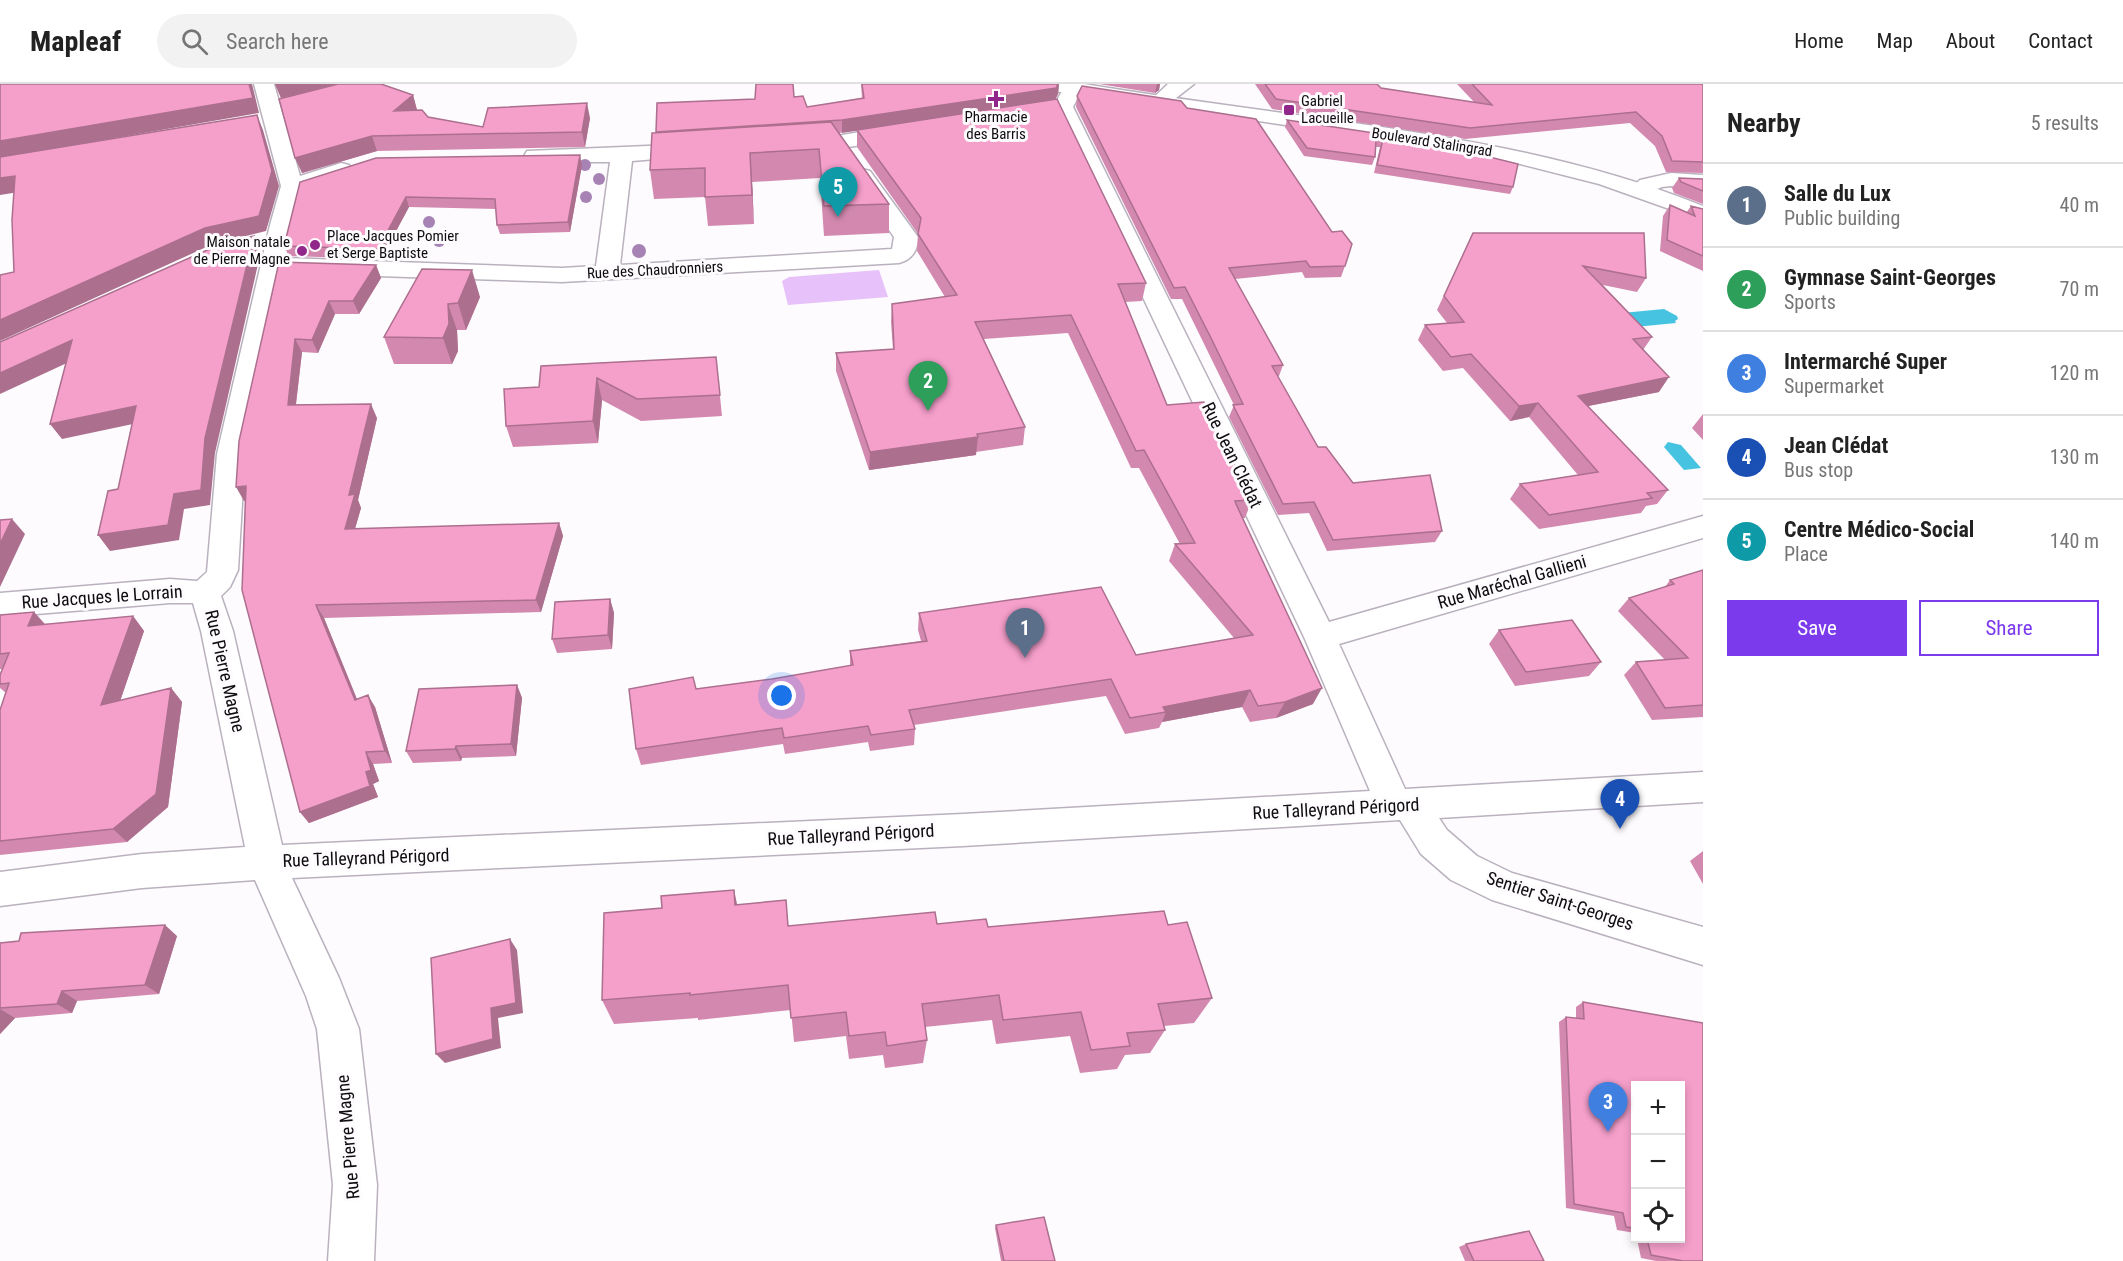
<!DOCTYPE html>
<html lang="en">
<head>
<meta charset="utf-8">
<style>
	body { margin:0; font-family:"Roboto Condensed",sans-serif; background:#f2f2f2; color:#222 }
	.controls { position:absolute; right:18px; bottom:18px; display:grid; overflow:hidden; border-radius:0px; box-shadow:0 3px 9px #0003 }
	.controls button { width:54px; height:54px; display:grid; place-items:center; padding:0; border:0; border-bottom:2px solid #e0e0e0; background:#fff; color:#222; font:30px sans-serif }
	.you { position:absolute; left:782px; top:612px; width:21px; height:21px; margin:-15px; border:4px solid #fff; border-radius:50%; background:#1a73e8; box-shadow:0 0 0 9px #1a73e833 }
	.badge { display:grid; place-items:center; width:39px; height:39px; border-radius:50%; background:#7c3aed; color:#fff; font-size:20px; font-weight:700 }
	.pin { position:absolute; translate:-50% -50px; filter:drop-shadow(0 2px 3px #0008) }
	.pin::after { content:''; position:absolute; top:32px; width:21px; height:18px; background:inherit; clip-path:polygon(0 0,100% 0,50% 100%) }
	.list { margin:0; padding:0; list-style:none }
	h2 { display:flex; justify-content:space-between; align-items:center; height:78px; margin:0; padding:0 24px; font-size:26px }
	h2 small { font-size:20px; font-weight:400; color:#767676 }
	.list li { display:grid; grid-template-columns:39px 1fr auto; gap:18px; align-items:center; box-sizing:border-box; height:84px; padding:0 24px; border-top:2px solid #e0e0e0 }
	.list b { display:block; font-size:22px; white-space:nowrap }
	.list p { margin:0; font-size:20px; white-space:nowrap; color:#767676 }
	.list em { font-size:20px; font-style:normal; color:#767676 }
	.actions { display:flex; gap:12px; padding:18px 24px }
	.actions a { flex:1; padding:14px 0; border:2px solid #7c3aed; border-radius:0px; text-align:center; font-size:21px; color:#7c3aed }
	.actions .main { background:#7c3aed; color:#fff }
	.icon { flex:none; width:33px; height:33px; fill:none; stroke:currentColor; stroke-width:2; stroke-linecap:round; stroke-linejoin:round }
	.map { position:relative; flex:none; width:1703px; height:1177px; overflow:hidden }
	header { display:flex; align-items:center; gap:36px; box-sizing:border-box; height:84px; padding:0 30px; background:#fff; border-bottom:2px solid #e0e0e0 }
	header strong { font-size:28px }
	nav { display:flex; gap:33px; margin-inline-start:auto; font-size:21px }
	.search { width:420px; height:54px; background:#f2f2f2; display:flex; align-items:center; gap:15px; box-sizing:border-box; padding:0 21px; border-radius:33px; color:#767676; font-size:22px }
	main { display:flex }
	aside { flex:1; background:#fff }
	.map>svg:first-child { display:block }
	.green { fill:#e7c1f9 }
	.water { fill:#46c3e0 }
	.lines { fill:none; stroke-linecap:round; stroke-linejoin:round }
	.minor-casing { stroke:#bab1be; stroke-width:3 }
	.major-casing { stroke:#bab1be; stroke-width:3 }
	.minor { fill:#fff; fill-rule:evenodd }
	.major { fill:#fff; fill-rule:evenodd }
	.tree { fill:#a683b4 }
	.wall { fill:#d389af }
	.shaded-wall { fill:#ac6f8e }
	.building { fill:#f59fcb; stroke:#ac6f8e; stroke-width:1.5 }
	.poi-dot { fill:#91278b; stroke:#fdfbfe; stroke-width:2 }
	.labels { text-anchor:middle; stroke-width:6; stroke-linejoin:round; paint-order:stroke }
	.far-poi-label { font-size:15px; fill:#0f0c10; stroke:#fdfbfe; text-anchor:start }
	.far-street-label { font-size:15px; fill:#0f0c10; stroke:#fdfbfe }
	.street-label { font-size:18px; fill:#0f0c10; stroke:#fdfbfe }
</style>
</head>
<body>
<header>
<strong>Mapleaf</strong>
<div class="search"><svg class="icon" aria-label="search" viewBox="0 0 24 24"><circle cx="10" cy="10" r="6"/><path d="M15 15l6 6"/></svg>Search here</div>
<nav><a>Home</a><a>Map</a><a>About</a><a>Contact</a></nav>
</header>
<main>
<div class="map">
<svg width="1703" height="1177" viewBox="0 0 1703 1177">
	<rect width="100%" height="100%" fill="#fdfbfe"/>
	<path class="green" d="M879,186L888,213L788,221L782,197L789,193Z"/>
	<path class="water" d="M1664,225L1677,232L1678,235L1675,237L1676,239L1635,243L1622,229Z
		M1668,358L1681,361L1701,384L1684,386L1664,363Z"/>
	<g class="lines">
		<defs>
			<path id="minor" d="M254,0H274L300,92L341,79L349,81L352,86L349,91L302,106L286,174L562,184L596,182L610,78H535L527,77L524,72L527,67L696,60L704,61L707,66L704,71L632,77L620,181L892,165L894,153L851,92L854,87L862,85L870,87L918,153C918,166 912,176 899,179L562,198L283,189L245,370L238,486L230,503L221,512L233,547L282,761L963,730L1370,707L1304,553L1056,30L1018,36L1011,34L1008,30L1011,26L1056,18L1066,0H1080L1083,4L1073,23L1329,538L1703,432V454L1339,560L1405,705L1703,688V718L1439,734L1447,746L1477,772L1512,789L1703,843V881L1492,816L1451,796L1421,770L1400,736L963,762L292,794L339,894L359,945L377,1101L374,1177H328L333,1101L317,945L306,912L255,796L142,804L0,822V788L142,770L245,763L201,547L193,519H170L0,533V509L170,495L197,497L207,488L217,370L270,141L281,102Z
				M1194,0L1167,21H1153L1150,17L1168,0Z
				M902,41L909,43L912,47L909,51C880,59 822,70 794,63L790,59L794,55L842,51Z
				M1671,89L1703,91V105L1671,102L1662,103L1641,112L1633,110L1630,105L1640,96Z"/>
			<path id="major" d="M1037,0H1084C1158,12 1231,22 1305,32C1441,51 1575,71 1703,122V137L1599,100L1508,77L1408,59L1047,6L1040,4Z"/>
		</defs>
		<use href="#minor" class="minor-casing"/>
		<use href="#major" class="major-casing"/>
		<use href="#minor" class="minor"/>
		<use href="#major" class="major"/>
	</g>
	<g class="tree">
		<circle cx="585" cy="81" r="6"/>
		<circle cx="599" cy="95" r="6"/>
		<circle cx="586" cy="113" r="6"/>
		<circle cx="429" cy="138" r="6"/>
		<circle cx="439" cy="157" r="6"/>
		<circle cx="639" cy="167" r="7"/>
	</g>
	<path class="wall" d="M275,0H337L413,11L417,26L428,33L483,43L590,34L585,63L377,67L302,89L281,14Z
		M861,0H1059L1058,10L1055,16L1146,199L1142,217L1125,218L1167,321L1252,416L1245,434H1243L1313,620L1276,634L1250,638L1242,623L1162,638L1159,644L1125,650L1106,612L914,641L915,645L914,661L870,667L868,658L785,670L783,660L641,681L636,665L696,605L772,595L850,582V567L921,557L918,546L919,529L1136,571L1234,554L1169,477L1175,460H1180L1139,384H1131L1068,249L984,255L1025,343L1023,361L976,368V371L869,386L836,287V269L893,265L891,238L892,220L945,213L917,167L918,150L857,63V46L839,49L889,120V149L824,152L820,94L752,98L754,140L708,142L705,113L654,115L650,86L656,49L794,13L807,23L862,14Z
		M1099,0H1160L1159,6L1155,9Z
		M1255,0H1377L1381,4L1474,18L1457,0H1703V89L1666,88L1655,62L1630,39L1465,55L1272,25Z
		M1077,12L1187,24L1345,182L1341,193L1305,194L1302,188L1235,195L1283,281L1279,292H1277L1318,363L1353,399L1442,447L1435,458L1327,467L1309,429L1278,431L1229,333L1234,321L1182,215H1171L1076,23Z
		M1287,36L1421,56L1513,103L1510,110L1374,89L1380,63H1376L1375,73L1372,81L1304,72L1285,43Z
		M582,81L570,148L500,150L497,141L496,125L409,123L381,175L289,172L284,162L300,98Z
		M1679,94L1703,95V120L1674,109L1672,104Z
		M1670,121L1686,129L1691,122L1703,125V187L1660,167L1663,132Z
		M1473,149L1646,194L1637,208L1603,201L1652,253L1643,266L1659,308L1588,322L1668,406L1657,420L1646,422L1641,429L1539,445L1510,415L1520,400L1578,391L1529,333L1510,337L1463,284L1443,287L1418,256L1425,241L1447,239L1437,226Z
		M279,178L376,181L381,194L359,230H335L318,269L302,268L296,321L377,334L358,416L361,424L355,445L559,439L563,452L541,528L324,534L357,615L375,623L392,679L373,680L379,697L373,700L378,713L309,739L300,728L245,416L244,417Z
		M422,185L480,213L466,246H457L458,267L452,280H394L384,253Z
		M716,273L722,332L641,337L602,316L598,359L513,363L506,342L539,303Z
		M1703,330V356L1692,344Z
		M1703,486V633L1652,636L1624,591L1636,578L1665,576L1618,527L1629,514L1665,503L1670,496Z
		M610,515L614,529L612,565L557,569L552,555Z
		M34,528L45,540L133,532L144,547L120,617L171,604L182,618L168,723L127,758L0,771V626L6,609L0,604V591L3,585H0V531Z
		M1499,546L1601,578L1589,592L1515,602L1489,560Z
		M517,601L522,614L516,672L462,674L461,677L413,679L406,667Z
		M1703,767V800L1690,777Z
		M786,816L788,842L937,840L988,843L1168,841L1212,914L1194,939L1164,942L1165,946L1150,969L1125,971L1117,985L1080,989L1070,952L996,960L992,936L925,943L927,956L923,979L885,984L883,971L849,975L846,952L794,958L791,926L698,936V934L614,940L602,916L662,824L737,821Z
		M177,852L159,910L77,917L72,929L15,934L0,950V859Z
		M1583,918L1703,939V1177H1656L1641,1174L1637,1155H1680V1002H1635V1149L1617,1146L1614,1132L1566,1124L1559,938L1566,933L1576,934V923Z
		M996,1141L1055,1177H1001L995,1144Z
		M1466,1160L1544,1177H1465L1459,1163Z"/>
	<path class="shaded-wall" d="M249,0H252L259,29L0,74V57Z
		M275,0H337L281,14Z
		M1059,0L1058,10L1055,16L842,49V36Z
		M1157,0H1160L1159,6L1155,9Z
		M413,11L417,26L394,27Z
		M587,19L590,34L585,63L582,48Z
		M257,31L263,46L279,102L266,147L213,160L0,257V236Z
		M372,52L377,67L302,89L295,74Z
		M750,69L752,98L754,140L752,111Z
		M580,71L582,81L570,148L568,138Z
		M15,92L25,107L0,111V94Z
		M406,113L409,123L381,175L378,165Z
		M254,152L261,167L215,369L210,421L184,425L179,456L110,467L98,451L174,410L205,354Z
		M376,181L381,194L359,230L353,217Z
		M472,186L480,213L466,246L458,219Z
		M329,217L335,230L318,269L312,256Z
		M448,220L457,246L458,267L452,280L443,254Z
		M295,255L302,268L294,335L288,321Z
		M72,256L82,272L0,310V289Z
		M1669,293L1659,308L1568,326L1578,312Z
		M597,294L602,316L598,359L593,337Z
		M1538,319L1529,333L1510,337L1519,322Z
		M371,320L377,334L358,416L361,424L351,458L345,445L349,411Z
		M136,322L147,337L62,355L50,340Z
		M978,353L976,371L869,386L870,368Z
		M246,402L254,415L244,417L236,403Z
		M12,435L25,450L0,503V460Z
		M559,439L563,452L541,528L536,516Z
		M610,515L614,529L612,565L608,551Z
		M316,521L324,534L362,628L355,616Z
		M34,528L47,543L28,542Z
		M133,532L144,547L114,635L101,621Z
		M517,601L522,614L516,672L511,660Z
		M171,604L182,618L168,723L127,758L113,745Z
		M1322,604L1313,620L1276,634L1285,618Z
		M1250,606L1242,623L1162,638L1166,628L1163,623Z
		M368,611L375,623L392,679L385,667Z
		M456,662L462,674L461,677L455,665Z
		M366,668L373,680L379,697L373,700L378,713L309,739L300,728L366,688Z
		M734,806L740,834L735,821Z
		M165,841L177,852L159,910L145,901Z
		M510,855L517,866L523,929L498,934L501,964L445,979L436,970L491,924Z
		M62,907L77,917L72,929L57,920Z
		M0,925L15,934L0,950Z"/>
	<path class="building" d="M0,0H249L253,14L0,57Z
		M338,0H381L413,11L394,27L422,26L428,33L483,43L488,24L587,19L582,48L372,52L295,74L279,15Z
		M756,0H793L794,13L803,12L807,23L864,14L862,0H1058L1056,4L842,36L656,48L657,19L755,15Z
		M1265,0H1377L1381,4L1492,21L1472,0H1703V78L1672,77L1662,52L1636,28L1470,44L1276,15Z
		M1082,2L1181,17L1187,24L1256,35L1332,148L1342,147L1352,160L1345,182L1310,183L1306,177L1229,184L1283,281L1272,282L1318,363H1326L1353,399L1430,391L1442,447L1333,456L1314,418L1283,420L1233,321L1243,320L1212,256L1185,203L1174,204L1077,12Z
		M1057,15L1146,199L1118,200L1167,321L1204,318L1252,416L1235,417L1236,420L1322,604L1285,618L1258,622L1250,606L1163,623L1166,628L1130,634L1111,595L909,626L915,645L871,651L868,642L784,654L782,644L636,665L629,605L693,593L696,605L772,595L853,581L850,567L927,557L919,529L1101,503L1136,571L1253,551L1175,460L1195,459L1144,366L1136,367L1071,231L975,238L1025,343L977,350L978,353L870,368L836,269L894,265L892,220L957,211L918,150L921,134L857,46Z
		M257,31L272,87L259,132L205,144L0,236V191L14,188L12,136L15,92L0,94V73Z
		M1287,36L1421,56L1518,80L1513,103L1377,81L1383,55L1376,56L1375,73L1307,64Z
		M831,38L889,120L824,122L819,65L750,69L752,111L705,113V84L650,86L652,49Z
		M580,71L568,138L497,141L495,115L406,113L378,165L284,162L300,98L376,74Z
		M1679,94L1703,95V107L1681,98Z
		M1670,121L1695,132L1691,122L1703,125V172L1667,156Z
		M1473,149H1644L1646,194L1583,182L1652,253L1633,255L1669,293L1578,312L1668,406L1647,409L1652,414L1549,431L1520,400L1598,388L1538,319L1519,322L1471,270L1451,273L1425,241L1464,238L1444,212Z
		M254,152L205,354L201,406L174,410L168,441L98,451L108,407L118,405L136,322L50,340L72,256L0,289V258L223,159Z
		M279,178L376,181L353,217H329L312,256L295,255L288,321L371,320L349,411L355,410L345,445L559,439L536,516L316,521L355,616L368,611L385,667L366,668L371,686L366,688L370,702L300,728L242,506L246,402L236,403L239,357Z
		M422,185L472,186L458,219L448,220L449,240L443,254L384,253Z
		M716,273L720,311L637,315L597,294L593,337L506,342L504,305L539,303L541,282Z
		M12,435L0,460V436Z
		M1703,486V621L1665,624L1636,578L1688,574L1629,514L1674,500L1670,496Z
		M610,515L608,551L552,555L555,518Z
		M34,528L28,542L133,532L101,621L171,604L156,710L113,745L0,757V626L9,599L0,600V591L9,569L0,570V531Z
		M1572,536L1601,578L1526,588L1499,546Z
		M517,601L511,660L456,662L455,665L406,667L419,605Z
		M734,806L735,821L786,816L788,842L935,828L937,840L986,835L988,843L1164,827L1168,841L1187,838L1212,914L1158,920L1165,946L1127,949L1130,962L1091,966L1081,928L1003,936L999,911L922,920L927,956L887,962L885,948L849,952L846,928L791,934L788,901L690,911V909L602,916L604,829L662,824L661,812Z
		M165,841L145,901L62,907L57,920L0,924V859L19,857L21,849Z
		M510,855L516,919L491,924L493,955L436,970L431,874Z
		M1583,918L1703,939V1177H1683L1651,1171L1647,1155H1680V1002H1635V1144L1626,1143L1623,1129L1574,1120L1566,933L1584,935Z
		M1044,1133L1055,1177H1004L996,1141Z
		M1529,1147L1544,1177H1474L1466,1160Z"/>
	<g class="poi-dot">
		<path d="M993 6h6v6h6v6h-6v6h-6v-6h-6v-6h6z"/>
		<rect x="1283" y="20" width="12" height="12" rx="3"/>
		<circle cx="315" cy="161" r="6"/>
		<circle cx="302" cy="167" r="6"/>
	</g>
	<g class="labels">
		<g class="far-poi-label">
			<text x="1301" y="22">Gabriel<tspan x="1301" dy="17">Lacueille</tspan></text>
			<text x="996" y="38" text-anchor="middle">Pharmacie<tspan x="996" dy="17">des Barris</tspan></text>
			<text x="327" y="157">Place Jacques Pomier<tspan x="327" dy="17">et Serge Baptiste</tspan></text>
			<text x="290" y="163" text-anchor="end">Maison natale<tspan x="290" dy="17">de Pierre Magne</tspan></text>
		</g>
		<g class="far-street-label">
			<text transform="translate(1432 58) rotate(9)" y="5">Boulevard Stalingrad</text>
			<text transform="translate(655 186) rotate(-3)" y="5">Rue des Chaudronniers</text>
		</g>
		<g class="street-label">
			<text transform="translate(1232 371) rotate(64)" y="6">Rue Jean Clédat</text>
			<text transform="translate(1512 498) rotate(-16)" y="6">Rue Maréchal Gallieni</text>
			<text transform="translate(102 513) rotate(-4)" y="6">Rue Jacques le Lorrain</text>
			<text transform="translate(225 587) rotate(77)" y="6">Rue Pierre Magne</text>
			<text transform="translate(1336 725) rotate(-3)" y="6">Rue Talleyrand Périgord</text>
			<text transform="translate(851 751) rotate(-3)" y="6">Rue Talleyrand Périgord</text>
			<text transform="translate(366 774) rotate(-2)" y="6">Rue Talleyrand Périgord</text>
			<text transform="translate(1560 817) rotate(18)" y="6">Sentier Saint-Georges</text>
			<text transform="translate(348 1053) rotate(-95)" y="6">Rue Pierre Magne</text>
		</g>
	</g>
</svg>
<div class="controls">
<button>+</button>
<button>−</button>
<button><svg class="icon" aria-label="locate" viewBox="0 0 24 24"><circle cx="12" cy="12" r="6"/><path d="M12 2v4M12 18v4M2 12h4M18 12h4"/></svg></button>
</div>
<div class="you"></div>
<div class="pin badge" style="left:1025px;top:574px;background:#5c6f8a">1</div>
<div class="pin badge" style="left:928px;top:327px;background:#2e9e5b">2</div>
<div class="pin badge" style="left:1608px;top:1048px;background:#3f7fe0">3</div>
<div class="pin badge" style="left:1620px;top:745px;background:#1a4fb4">4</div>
<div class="pin badge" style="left:838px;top:133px;background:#0f9aa8">5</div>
</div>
<aside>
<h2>Nearby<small>5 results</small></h2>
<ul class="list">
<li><span class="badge" style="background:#5c6f8a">1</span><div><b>Salle du Lux</b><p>Public building</p></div><em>40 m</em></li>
<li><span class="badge" style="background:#2e9e5b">2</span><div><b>Gymnase Saint-Georges</b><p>Sports</p></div><em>70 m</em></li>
<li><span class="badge" style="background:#3f7fe0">3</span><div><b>Intermarché Super</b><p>Supermarket</p></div><em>120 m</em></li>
<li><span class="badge" style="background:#1a4fb4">4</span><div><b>Jean Clédat</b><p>Bus stop</p></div><em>130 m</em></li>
<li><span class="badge" style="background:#0f9aa8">5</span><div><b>Centre Médico-Social</b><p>Place</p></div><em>140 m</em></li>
</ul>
<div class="actions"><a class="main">Save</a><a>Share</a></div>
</aside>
</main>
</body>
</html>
